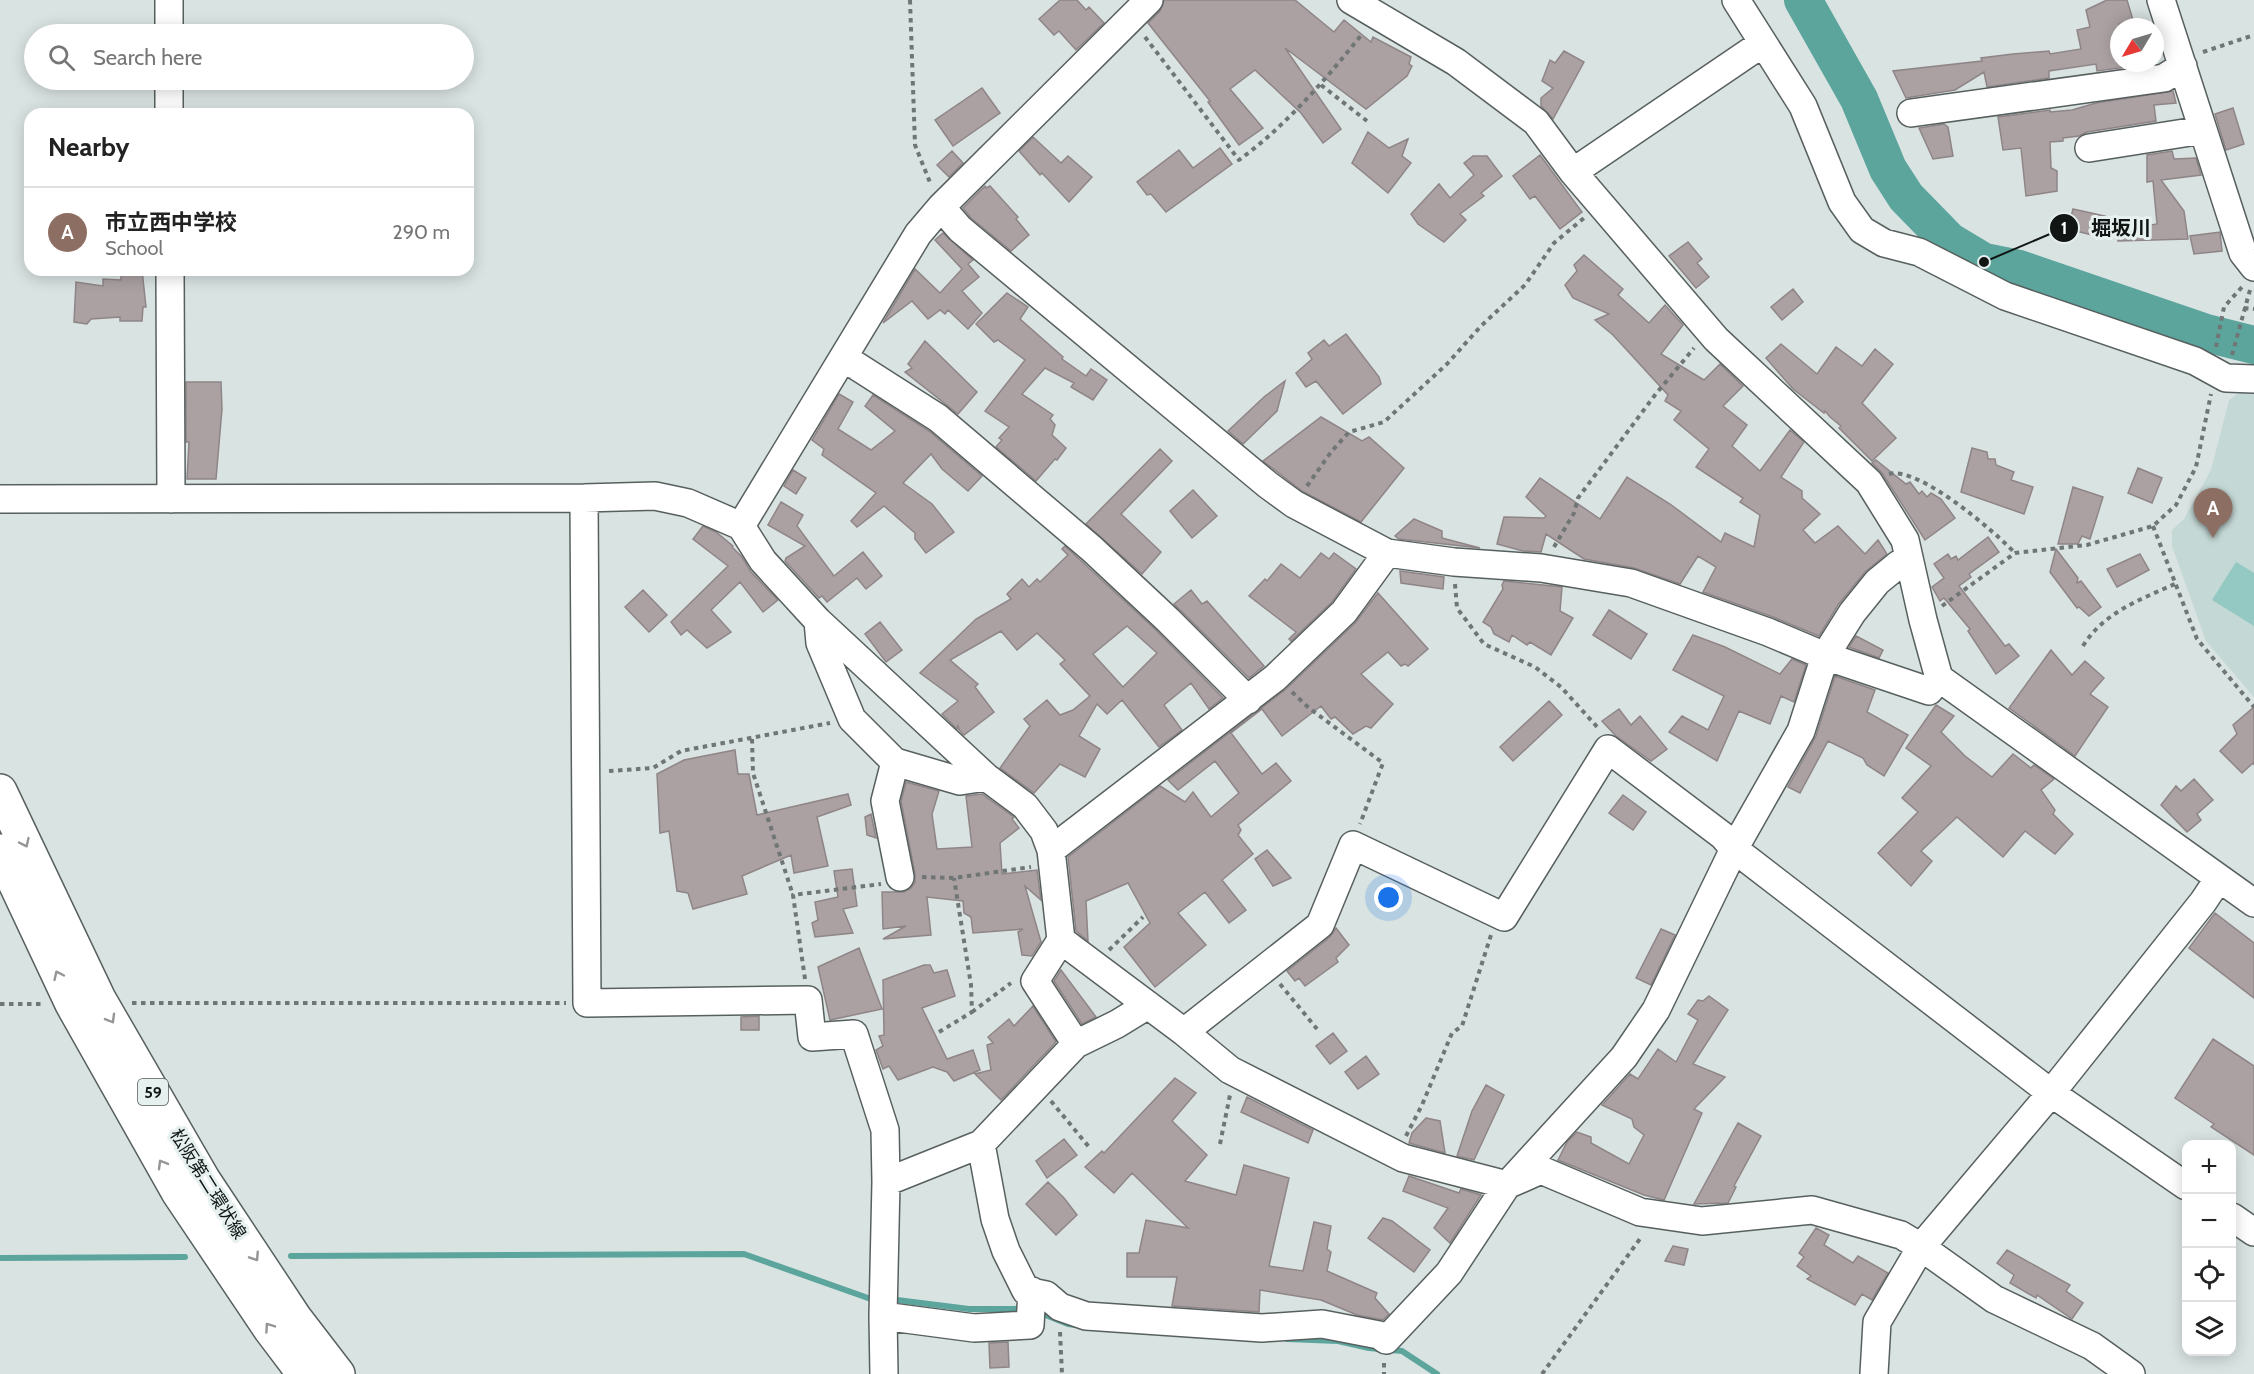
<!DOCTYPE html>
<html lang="en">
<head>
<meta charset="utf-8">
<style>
	body { margin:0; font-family:Cabin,"Noto Sans JP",sans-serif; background:#f2f2f2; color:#222 }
	.controls { position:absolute; right:18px; bottom:18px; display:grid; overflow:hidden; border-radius:12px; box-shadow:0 3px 15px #0003 }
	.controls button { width:54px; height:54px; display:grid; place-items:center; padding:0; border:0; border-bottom:2px solid #e0e0e0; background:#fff; color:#222; font:30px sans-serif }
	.compass { position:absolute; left:2110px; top:18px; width:54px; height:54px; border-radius:50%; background:#fff; box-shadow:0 3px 15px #0003; rotate:232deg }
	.you { position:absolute; left:1389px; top:898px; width:21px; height:21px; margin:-15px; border:4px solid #fff; border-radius:50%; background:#1a73e8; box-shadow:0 0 0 9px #1a73e833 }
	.badge { display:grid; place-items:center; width:39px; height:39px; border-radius:50%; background:#c63762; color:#fff; font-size:20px; font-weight:700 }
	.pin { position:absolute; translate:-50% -50px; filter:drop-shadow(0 2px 3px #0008) }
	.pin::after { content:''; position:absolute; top:32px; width:21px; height:18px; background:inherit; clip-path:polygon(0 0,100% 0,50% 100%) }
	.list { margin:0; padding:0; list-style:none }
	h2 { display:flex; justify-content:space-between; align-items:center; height:78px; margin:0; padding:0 24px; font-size:26px }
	h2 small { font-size:20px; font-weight:400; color:#767676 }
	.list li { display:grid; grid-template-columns:39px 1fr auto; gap:18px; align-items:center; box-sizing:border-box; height:90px; padding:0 24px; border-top:2px solid #e0e0e0 }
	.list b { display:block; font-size:22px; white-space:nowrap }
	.list p { margin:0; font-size:20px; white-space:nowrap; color:#767676 }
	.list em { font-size:20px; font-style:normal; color:#767676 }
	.icon { flex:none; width:33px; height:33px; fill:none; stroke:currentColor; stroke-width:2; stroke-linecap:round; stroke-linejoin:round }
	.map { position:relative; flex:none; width:2254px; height:1374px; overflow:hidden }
	.search { position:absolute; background:#fff; box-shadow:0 3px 15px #0003; left:24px; top:24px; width:450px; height:66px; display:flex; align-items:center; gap:15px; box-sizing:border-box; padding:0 21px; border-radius:33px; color:#767676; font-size:22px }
	.panel { position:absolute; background:#fff; box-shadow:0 3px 15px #0003; left:24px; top:108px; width:450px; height:168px; border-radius:18px }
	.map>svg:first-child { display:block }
	.built { fill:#c4d8d5 }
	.green { fill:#93c9c2 }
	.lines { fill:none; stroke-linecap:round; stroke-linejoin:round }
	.stream { stroke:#5ca59d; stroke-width:6 }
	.river { stroke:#5ca59d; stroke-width:38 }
	.building { fill:#aba1a3; stroke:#8f8587; stroke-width:1.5; fill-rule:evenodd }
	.minor-casing { stroke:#57605f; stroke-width:30 }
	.major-casing { stroke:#57605f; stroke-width:36 }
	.path { stroke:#6f7675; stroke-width:4; stroke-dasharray:4.5 4.5; stroke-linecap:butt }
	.minor { stroke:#fff; stroke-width:27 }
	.major { stroke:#fff; stroke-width:33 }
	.oneway { stroke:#949695 }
	.labels { text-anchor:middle; stroke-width:6; stroke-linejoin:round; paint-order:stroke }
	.shield { fill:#e6f0ef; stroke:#515756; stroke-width:1.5 }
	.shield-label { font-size:16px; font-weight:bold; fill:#111514 }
	.street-label { font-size:18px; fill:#111514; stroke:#e6f0ef }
	.leader { fill:none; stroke:#111514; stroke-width:2 }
	.callout-dot { fill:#111514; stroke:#e6f0ef; stroke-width:2 }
	.mark-label { font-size:18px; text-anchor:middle; font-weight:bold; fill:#fff }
	.callout-label { font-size:20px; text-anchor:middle; font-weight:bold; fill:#111514; stroke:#e6f0ef; stroke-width:6; stroke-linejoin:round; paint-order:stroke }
</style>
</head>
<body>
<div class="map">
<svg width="2254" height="1374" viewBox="0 0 2254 1374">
	<rect width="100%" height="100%" fill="#d9e3e2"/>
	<path class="built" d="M2240,392L2254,394V697L2206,641L2172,546V530L2184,519L2211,470L2229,400Z"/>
	<path class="green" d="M2236,562L2254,573V626L2212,600Z"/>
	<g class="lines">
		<path class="stream" d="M291,1256L744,1254L868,1298L876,1299
			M0,1258L185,1257
			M889,1299L969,1309H1025
			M1038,1312L1068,1324L1076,1325
			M1287,1339L1338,1341L1369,1348L1402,1351L1437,1374"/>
		<path class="river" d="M1803,0L1859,99L1888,169L1906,197L1949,241L1984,262L2019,269L2206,333L2254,345"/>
	</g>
	<path class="building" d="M1060,0H1077L1086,10L1089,7L1104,23L1076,50L1059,31L1054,35L1039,19Z
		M1164,0H1295L1334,32L1344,20L1371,42L1373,37L1411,57L1409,64L1412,66L1407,76L1366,109L1285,48L1341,129L1323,143L1301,113L1255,70L1230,89L1263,128L1239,145L1208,102L1210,101L1148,23L1160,11Z
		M2107,0H2127L2133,20L2119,24V63H2156L2097,71L2096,64L2049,71V78L1987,87L1984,72L1955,90L1906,98L1893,71L1982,61L1981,58L2013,54L2049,51L2050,54L2081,49L2077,30L2090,27L2086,10Z
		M1564,51L1584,62L1553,119L1541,106V98L1553,88L1542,81L1550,60L1555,63Z
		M982,88L1000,113L953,146L935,120Z
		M2173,91L2176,103L2154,105L2156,121L2087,132L2079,136L2063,138V141L2050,142L2051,168L2057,171V191L2026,196L2021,148L2003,150L1998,117L2050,110V112L2072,110L2096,103Z
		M2233,108L2244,144L2226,150L2215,114Z
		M1944,124L1948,127L1953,156L1933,159L1919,128Z
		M1368,132L1389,148L1408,139L1402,156L1411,163L1388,193L1352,163Z
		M1033,137L1061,163L1068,156L1092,177L1069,202L1042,173L1040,175L1019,151Z
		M1220,148L1232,164L1166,212L1151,194L1147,195L1137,182L1179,150L1193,168Z
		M952,151L963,163L949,177L937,165Z
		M2172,151L2174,159L2196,158L2201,175L2161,180L2184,211L2188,239L2118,241L2117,231L2157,224L2153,181L2147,182V155Z
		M1540,155L1582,212L1560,229L1535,196L1530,199L1513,176Z
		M1473,156H1487L1502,176L1481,193L1484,196L1460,214L1466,220L1444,242L1418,224L1411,214L1439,184L1450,198L1474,175L1464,163Z
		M985,186L986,188L990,186L1018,217L1016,219L1029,235L1011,251L971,218L963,208Z
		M2073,209L2105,216L2100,237L2068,229Z
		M2220,232L2222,251L2194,254L2190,236Z
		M943,233L973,260L968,264L979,277L962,291L982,313L968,329L948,310L945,314L940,310L928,319L912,301L883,323L915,269L940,293L962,269L935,240Z
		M1688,242L1702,259L1697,263L1709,277L1696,288L1669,256Z
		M1584,255L1623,289L1618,295L1649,323L1665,305L1683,325L1661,354L1704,380L1720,364L1743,386L1723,406L1747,425L1732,446L1760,471L1790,430L1804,442L1781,477L1802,491V498L1820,514L1803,530L1815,543L1838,526L1865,554L1878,540L1887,554L1865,572L1838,605L1819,636L1773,617L1703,592L1716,567L1698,556L1680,584L1634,568L1584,559L1546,534L1541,552L1523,551L1497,544L1504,517L1544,518L1546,516L1526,497L1540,478L1600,519L1627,477L1670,504L1721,542L1725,533L1754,547L1760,515L1740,502L1743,498L1696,467L1709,449L1674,420L1681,411L1665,401L1668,395L1613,335L1595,320L1609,314L1573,298L1565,285L1577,271L1574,265Z
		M121,270H142L146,307H143L142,321H120V317L91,319L87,324L74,322L76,282L103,286V279L121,280Z
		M1793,289L1803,302L1782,320L1771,307Z
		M1007,293L1028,307L1020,319L1063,357L1062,359L1086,376L1091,369L1107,380L1093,400L1071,387L1074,383L1045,368L1022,394L1053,415L1050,419L1055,425L1052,435L1066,448L1057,460L1055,459L1036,481L996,447L1002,440L999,438L1009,427L985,411L1025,360L998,340L994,342L976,324Z
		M1346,334L1379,377L1381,384L1343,414L1316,381L1306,387L1296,373L1312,359L1308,353L1324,340L1329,346Z
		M925,341L977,392L958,414L905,372L912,368L908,364Z
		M1781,344L1817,374L1836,347L1862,366L1875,349L1893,364L1862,403L1896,438L1872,461L1839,428L1841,426L1830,417L1825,411L1824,413L1793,389L1766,358Z
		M1285,381L1277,411L1243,444L1228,431L1264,397Z
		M186,382H221L222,409L216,479H187L189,442H186Z
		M839,394L853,402L838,429L871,450L895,431L865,406L873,395L929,431L982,476L968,491L942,469L931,454L903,483L932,504L954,532L926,553L915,539V533L884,506L857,527L851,521L876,493L822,455L824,449L812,440Z
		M1321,417L1362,441L1369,437L1404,468L1361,522L1302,491L1263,461Z
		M1972,448L1987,452L1988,459H1995L1996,465L2014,472L2011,480L2033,487L2024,514L1961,492Z
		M1160,449L1172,461L1121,514L1161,552L1142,574L1086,524Z
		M1876,460L1906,484L1910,482L1919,494L1922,491L1927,497L1931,493L1941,499L1955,518L1925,540L1882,473L1872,463Z
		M2138,468L2162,478L2152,503L2128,493Z
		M793,470L806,478L796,494L784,486Z
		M2073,487L2103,497L2090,539L2082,536L2078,544H2058Z
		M1193,490L1217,516L1192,538L1170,511Z
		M781,502L803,515L797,526L834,576L863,552L882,576L866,589L857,578L827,602L822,596L819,598L785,561L786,558L805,546L768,525Z
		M1414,519L1442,531V538L1480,548L1399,539L1395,536Z
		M703,526L716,532L733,546L732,547L742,557L751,572L778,600L763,612L740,582L711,610L731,632L707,648L687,630L681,635L671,622L728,566L693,539Z
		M1988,537L1999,552L1969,574L1971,577L1959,586L2005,646L2009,644L2019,656L1996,674L1968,631L1970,629L1944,598L1940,601L1932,587L1944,578L1934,564L1948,554L1951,559L1956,556L1958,560Z
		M1065,546L1157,631L1223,698L1209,709L1191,683L1164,705L1182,730L1159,747L1122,700L1107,714L1097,704L1079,736L1100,749L1085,777L1060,764L1034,793L1000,768L1030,726L1024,719L1047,700L1060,715L1073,710L1090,696L1060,664L1065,660L1037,633L1017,650L1001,631L950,660L978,684L975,687L994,712L964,735L959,730L958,725L957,729L942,714L958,701L920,673L976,619L1011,599L1007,594L1022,579L1029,587L1037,579L1040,582L1068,555L1062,549ZM1127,626L1157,653L1123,687L1093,654Z
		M2056,549L2078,578L2077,583L2081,581L2101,607L2089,616L2079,607L2077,608L2050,572Z
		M1321,553L1329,559L1334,553L1356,569L1332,602L1291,641L1289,639L1296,632L1249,596L1265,579L1267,581L1281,564L1300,578Z
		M2140,554L2149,570L2117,587L2107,569Z
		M1400,571L1444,577L1443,589L1401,583Z
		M1504,581L1562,587L1560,611L1573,618L1551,655L1530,642L1527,645L1512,635L1509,642L1494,634L1491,627L1483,622L1503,589L1502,585Z
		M643,590L667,615L649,632L625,607Z
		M1191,590L1202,604L1207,601L1264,666L1249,678L1174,604Z
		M1378,593L1428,649L1408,666L1405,664L1401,666L1388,652L1361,674L1393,704L1371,728L1366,726L1353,734L1335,717L1331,719L1321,706L1282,736L1262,709L1231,733L1262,774L1276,763L1291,781L1238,825L1241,830L1238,835L1253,854L1222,880L1246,910L1229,923L1205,892L1178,913L1206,945L1155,987L1124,947L1150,923L1128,883L1086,901L1088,941L1076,931L1068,857L1160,786L1185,802L1193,792L1211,817L1239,793L1215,761L1178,790L1168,780L1286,689L1355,623Z
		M1609,610L1647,634L1631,659L1593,635Z
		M880,622L902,650L886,662L865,634Z
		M1693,635L1725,647L1780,674L1792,659L1806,665L1794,702L1781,696L1770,724L1739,711L1717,761L1669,732L1682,716L1708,730L1724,696L1673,670Z
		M1856,636L1883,650L1879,658L1849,647Z
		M2051,650L2072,675L2085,661L2104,678L2090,694L2108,707L2075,756L2009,708Z
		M1835,676L1875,690L1867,712L1908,735L1884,776L1867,765L1863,758L1828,741L1800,793L1788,787L1816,736Z
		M1549,701L1562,715L1513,761L1500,747Z
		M1936,705L1954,716L1941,732L1965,756L1992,777L2013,754L2031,768L2034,765L2054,779L2041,790L2055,810L2053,814L2073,834L2055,854L2025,831L2003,857L1957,817L1921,851L1932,861L1911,886L1878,853L1918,812L1902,798L1931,766L1906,748Z
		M2254,707V765L2253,763L2242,773L2220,751L2237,734L2233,725Z
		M1619,709L1631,725L1640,716L1667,749L1651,761L1616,736L1602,721Z
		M735,750L738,774H749L757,815L848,794L851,805L817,817L828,866L794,873L791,855L742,876L747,894L693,909L688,893L677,891L669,831L660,833L657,774L684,760Z
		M2194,779L2213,800L2197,814L2201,820L2187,832L2161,805L2176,786L2181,791Z
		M906,782L939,791L932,814L937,849L972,847L966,796L982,794L1014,817L1012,819L1019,828L1000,843L1002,874L1037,870L1041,900L1025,886L1041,942L1032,956L1022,955L1018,932L1023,929L973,933L971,917L964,913L963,901L927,897L931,935L883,939L906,926L883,929L882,892H904L911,888L915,882V874L901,801Z
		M1623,795L1646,812L1633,830L1609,813Z
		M871,814L876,838L867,835L865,817Z
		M1267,850L1291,878L1273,886L1255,859Z
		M852,869L857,906L843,909L853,933L815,937L812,923L818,920L815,902L838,897L834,871Z
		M2215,913L2254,943V998L2189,948Z
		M1336,928L1349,945L1336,958L1338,962L1305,986L1299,978L1295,981L1287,971L1330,937Z
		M1661,929L1675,935L1651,985L1636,978Z
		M859,948L882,1009L830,1020L818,967Z
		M924,965H930L934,973L947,970L955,996L922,1008L947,1059L973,1050L980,1070L954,1081L947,1072L933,1067L898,1080L889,1066L883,1069L876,1050L883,1046L879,1036L884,1035L883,980Z
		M1061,970L1096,1017L1082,1024L1054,981Z
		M1709,996L1728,1010L1693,1064L1725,1077L1694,1109L1702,1113L1664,1200L1644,1195L1558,1160L1567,1142L1577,1132L1591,1137V1143L1629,1164L1644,1135L1634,1127L1632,1119L1602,1105L1630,1074L1638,1079L1658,1049L1676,1062L1698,1020L1688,1014L1698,1000L1703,1001Z
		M1033,1006L1056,1042L1001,1100L975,1074L991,1070L987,1045L993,1043L988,1037L1009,1019L1014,1026Z
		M759,1016V1030H741V1017Z
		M1333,1033L1347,1051L1330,1064L1316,1046Z
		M2213,1039L2254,1066V1155L2211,1127L2214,1124L2175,1098Z
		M1366,1056L1379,1074L1358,1089L1345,1072Z
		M1175,1078L1196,1093L1172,1121L1207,1155L1185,1181L1236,1195L1244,1165L1289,1178L1269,1266L1303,1271L1314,1222L1331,1226L1327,1249L1331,1252L1327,1271L1377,1293L1375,1298L1389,1314L1383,1320L1357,1315L1321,1300L1260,1290L1259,1312L1172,1306L1177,1277H1127V1253H1139L1146,1220L1188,1228L1132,1173L1114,1193L1085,1167L1102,1151L1104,1153Z
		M1486,1085L1504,1095L1474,1160L1457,1156L1472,1111Z
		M1247,1097L1313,1130L1308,1143L1241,1112Z
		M1426,1118L1440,1121L1445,1153L1409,1143L1412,1133Z
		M1738,1123L1761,1136L1734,1186L1736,1187L1728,1203L1694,1204Z
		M1064,1139L1077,1155L1047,1178L1036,1161Z
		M1409,1176L1459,1193L1461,1189L1481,1195L1450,1243L1434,1228L1448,1208L1403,1191Z
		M1048,1182L1064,1198L1077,1215L1056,1235L1026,1204Z
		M1383,1218L1392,1221L1430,1250L1414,1272L1368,1238Z
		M1816,1228L1829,1235L1824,1245L1853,1263L1858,1256L1888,1273L1872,1300L1862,1294L1855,1305L1807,1279L1811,1276L1797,1266L1804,1257L1799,1253Z
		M1673,1246L1688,1249L1684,1265L1665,1261Z
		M2007,1250L2070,1285L2066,1291L2083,1303L2072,1319L2037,1295L2036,1298L2010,1283L2014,1275L1997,1263Z
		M1008,1342L1009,1367L990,1368L989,1343Z"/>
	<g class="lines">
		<defs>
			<path id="minor" d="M169,0V34
				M1351,0L1456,62L1536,122L1573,172L1716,339L1869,482L1905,540L1923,620L1939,678L2254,903
				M1736,0L1803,106L1842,202L1862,230L1884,243L1919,252L2005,296L2195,361L2226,378L2254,379
				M2161,0L2243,253L2254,267
				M169,80V114
				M1911,113L2164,78L2183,66
				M2089,148L2203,130
				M1573,172L1763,43
				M941,207L960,229L1268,485L1294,504L1387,553L1454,562L1541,568L1631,583L1768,632L1825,656L1929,691L1939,678
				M170,270L171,499
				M842,361L855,365L938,418L1092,549L1168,620L1248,700
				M0,499L584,498L655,496L688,503L741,526L763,561L818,621L986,777L1025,806L1044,831L1051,850L1061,940L1035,981L1076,1044L981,1144L886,1182L885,1130L854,1034L812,1037L808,1000L587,1003L584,498
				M741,526L918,234L941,207L1149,0
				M818,621L820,643L852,719L895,762L960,781L986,777
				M895,762L885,801L900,877
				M1051,850L1275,678L1344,612L1387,553
				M1061,940L1184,1032L1230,1070L1403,1158L1507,1185L1541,1170L1640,1212L1702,1221L1812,1210L1901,1235L1921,1247L1994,1299L2092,1346L2131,1374
				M1184,1032L1320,925L1353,845L1504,917L1608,749L1723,836L1734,849L2051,1093L2186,1186
				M1076,1044L1117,1024L1148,1005
				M981,1144L995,1219L1006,1251L1026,1291L1046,1295L1060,1307L1086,1316L1262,1328L1322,1324L1379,1335L1386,1340L1449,1273L1507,1185L1624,1057L1656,1010L1734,849L1801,731L1825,656L1852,613L1877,582L1899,564L1909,558
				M2232,1217L2254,1232
				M883,1316L974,1328L1030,1325L1032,1291
				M884,1374L883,1316L886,1182
				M1874,1374L1877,1322L1921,1247L2051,1093L2203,902L2219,878"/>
			<path id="major" d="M0,791L99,999L203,1179L295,1318L338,1374
				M0,851L72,1004L178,1192L270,1329L304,1374"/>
		</defs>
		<use href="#minor" class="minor-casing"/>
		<use href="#major" class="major-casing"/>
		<path class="path" d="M910,0L915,145L931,185
			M1145,37L1239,160C1287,125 1326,79 1363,33
			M2203,52L2254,35
			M1321,85L1367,121
			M2244,308L2254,309
			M2216,347L2224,307L2242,287
			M2232,355L2250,290
			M1889,474C1919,466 1995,532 2015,553
			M1307,486L1331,452L1349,432L1384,422L1447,364L1481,326L1525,285L1554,243L1584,218
			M2153,526L2197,639L2254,707
			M1554,547L1574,513L1578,498L1655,395L1694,348
			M1455,584L1457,608L1484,644L1535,667L1561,687L1599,729
			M1942,606L2015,553L2087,545L2153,526L2176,505L2196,467L2211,394
			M2083,646C2103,613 2141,599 2175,584
			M1292,692L1309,708L1383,763L1360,824
			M752,739L753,773L793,895
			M609,771L653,768L681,751L830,723
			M922,877L954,878L1031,867
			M1109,950L1143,917
			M805,979L793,895L881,884
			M1280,984L1317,1029
			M132,1003H566
			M0,1004H44
			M972,1012L1011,983
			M939,1032L972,1012L971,985L954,878
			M1051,1101L1089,1147
			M1406,1136L1422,1105L1452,1033L1462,1026L1491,935
			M1220,1144L1230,1095
			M1060,1332L1062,1374
			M1384,1363V1374
			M1542,1374L1642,1236"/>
		<use href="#minor" class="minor"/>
		<use href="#major" class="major"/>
	</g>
	<defs><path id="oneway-chevron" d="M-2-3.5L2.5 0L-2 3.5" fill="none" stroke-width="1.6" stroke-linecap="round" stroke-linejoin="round" transform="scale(1.5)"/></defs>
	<g class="oneway">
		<use href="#oneway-chevron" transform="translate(25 843) rotate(65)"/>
		<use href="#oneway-chevron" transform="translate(58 975) rotate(-115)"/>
		<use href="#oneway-chevron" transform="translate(111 1019) rotate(60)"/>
		<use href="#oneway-chevron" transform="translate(162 1164) rotate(-120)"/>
		<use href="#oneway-chevron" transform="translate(255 1257) rotate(57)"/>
		<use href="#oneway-chevron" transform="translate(269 1327) rotate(-125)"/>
	</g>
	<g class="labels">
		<rect class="shield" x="138" y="1079" width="30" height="26" rx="4.5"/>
		<g class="shield-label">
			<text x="153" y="1098">59</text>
		</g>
		<g class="street-label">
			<text transform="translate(208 1184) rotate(58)" y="6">松阪第二環状線</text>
		</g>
	</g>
	<path class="leader" d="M1984 262L2064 228"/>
	<g class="callout-dot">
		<circle cx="1984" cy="262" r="6"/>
		<circle cx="2064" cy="228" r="15"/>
	</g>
	<g class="mark-label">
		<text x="2064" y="234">1</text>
	</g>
	<g class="callout-label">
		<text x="2121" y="235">堀坂川</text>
	</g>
</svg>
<div class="controls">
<button>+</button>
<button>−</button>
<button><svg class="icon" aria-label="locate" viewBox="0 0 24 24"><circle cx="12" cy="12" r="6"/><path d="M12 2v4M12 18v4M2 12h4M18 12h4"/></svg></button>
<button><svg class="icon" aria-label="layers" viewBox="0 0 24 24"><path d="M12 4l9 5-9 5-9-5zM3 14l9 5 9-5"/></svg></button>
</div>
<svg class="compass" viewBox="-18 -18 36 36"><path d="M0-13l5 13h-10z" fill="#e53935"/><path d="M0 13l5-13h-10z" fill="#767676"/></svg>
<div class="you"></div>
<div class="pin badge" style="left:2213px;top:538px;background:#8d6e63">A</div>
<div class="search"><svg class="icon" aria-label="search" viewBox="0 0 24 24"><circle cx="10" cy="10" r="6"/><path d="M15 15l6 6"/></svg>Search here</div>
<section class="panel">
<h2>Nearby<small></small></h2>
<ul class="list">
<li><span class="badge" style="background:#8d6e63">A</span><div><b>市立西中学校</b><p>School</p></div><em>290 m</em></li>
</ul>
</section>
</div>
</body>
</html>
